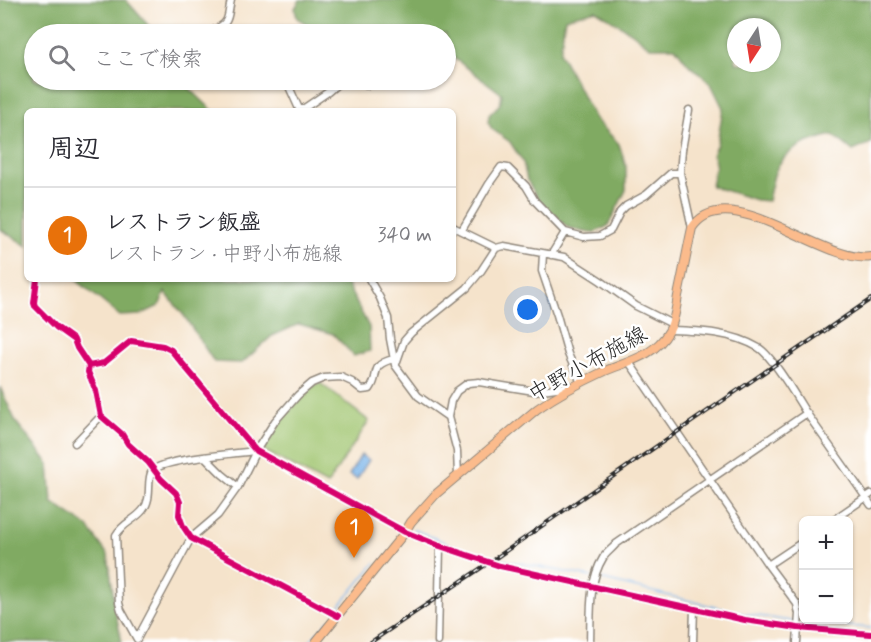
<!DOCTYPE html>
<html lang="ja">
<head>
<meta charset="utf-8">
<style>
	body { margin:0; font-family:Mynerve,"Klee One",sans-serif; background:#f2f2f3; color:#2b2b33 }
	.controls { position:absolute; right:18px; bottom:18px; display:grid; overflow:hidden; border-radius:9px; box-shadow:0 2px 4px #0004 }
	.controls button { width:54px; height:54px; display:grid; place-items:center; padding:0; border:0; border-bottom:2px solid #e1e1e2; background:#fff; color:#2b2b33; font:30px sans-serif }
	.compass { position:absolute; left:727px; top:18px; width:54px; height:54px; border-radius:50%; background:#fff; box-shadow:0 2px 4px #0004; rotate:192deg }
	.you { position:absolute; left:528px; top:310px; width:21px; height:21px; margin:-15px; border:4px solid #fff; border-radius:50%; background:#1a73e8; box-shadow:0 0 0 9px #1a73e833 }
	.badge { display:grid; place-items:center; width:39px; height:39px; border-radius:50%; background:#b5179e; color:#fff; font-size:20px; font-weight:700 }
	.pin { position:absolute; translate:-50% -50px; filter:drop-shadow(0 2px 3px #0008) }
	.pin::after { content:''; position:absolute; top:32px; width:21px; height:18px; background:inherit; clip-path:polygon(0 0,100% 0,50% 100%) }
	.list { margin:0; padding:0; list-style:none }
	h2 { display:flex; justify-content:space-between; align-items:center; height:78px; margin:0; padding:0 24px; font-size:26px }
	h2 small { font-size:20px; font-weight:400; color:#7c7c81 }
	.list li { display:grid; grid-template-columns:39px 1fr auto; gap:18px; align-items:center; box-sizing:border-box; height:96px; padding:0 24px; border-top:2px solid #e1e1e2 }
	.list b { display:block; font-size:22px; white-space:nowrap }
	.list p { margin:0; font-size:20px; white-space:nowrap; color:#7c7c81 }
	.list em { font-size:20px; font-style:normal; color:#7c7c81 }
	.icon { flex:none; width:33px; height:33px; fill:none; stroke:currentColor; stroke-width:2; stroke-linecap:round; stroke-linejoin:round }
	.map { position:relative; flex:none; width:871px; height:642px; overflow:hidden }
	.search { position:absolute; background:#fff; box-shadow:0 2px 4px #0004; left:24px; top:24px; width:432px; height:66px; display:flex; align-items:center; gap:15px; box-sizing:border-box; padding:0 21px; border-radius:33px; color:#7c7c81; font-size:22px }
	.panel { position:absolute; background:#fff; box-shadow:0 2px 4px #0004; left:24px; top:108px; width:432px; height:174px; border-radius:9px }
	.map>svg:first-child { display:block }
	.green { fill:#a0c56f; stroke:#66784d; stroke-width:1.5 }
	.forest { fill:#80aa62; stroke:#566a46; stroke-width:1.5; fill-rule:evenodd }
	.water { fill:#78b3e9; stroke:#526f8a; stroke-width:1.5 }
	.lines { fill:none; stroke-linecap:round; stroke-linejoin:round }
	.stream { stroke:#78b3e9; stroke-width:1.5 }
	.minor-casing { stroke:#90877b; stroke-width:9 }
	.major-casing { stroke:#90877b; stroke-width:10 }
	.minor { stroke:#fff; stroke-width:6 }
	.major { stroke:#fbbb8c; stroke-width:8 }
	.rail-casing { stroke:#2b2b2b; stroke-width:4 }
	.rail { stroke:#fff; stroke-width:1.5; stroke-dasharray:4.5; stroke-linecap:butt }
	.cycleway-casing { stroke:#fff; stroke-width:10 }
	.cycleway { stroke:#d6006c; stroke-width:6 }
	.labels { text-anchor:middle; stroke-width:5; stroke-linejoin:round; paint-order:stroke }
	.street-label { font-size:22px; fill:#2b2b2b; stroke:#fff }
</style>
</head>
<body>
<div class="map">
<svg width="871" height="642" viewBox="0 0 871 642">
	<rect width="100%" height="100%" fill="#fff"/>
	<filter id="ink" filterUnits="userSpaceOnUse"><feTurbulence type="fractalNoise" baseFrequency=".0167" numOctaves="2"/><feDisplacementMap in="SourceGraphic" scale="12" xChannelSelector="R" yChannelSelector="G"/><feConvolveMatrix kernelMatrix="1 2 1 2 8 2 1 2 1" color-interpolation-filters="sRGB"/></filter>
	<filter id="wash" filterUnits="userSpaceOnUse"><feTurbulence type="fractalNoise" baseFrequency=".008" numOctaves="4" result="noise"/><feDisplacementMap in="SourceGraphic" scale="24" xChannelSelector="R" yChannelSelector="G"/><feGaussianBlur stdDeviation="1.35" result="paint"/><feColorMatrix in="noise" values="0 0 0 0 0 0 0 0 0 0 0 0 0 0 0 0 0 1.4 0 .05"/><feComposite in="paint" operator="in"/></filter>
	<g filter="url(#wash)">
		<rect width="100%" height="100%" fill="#f5e3cb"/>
		<path class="green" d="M320,383L369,421L327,485L261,449L278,423L313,386Z"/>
		<path class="forest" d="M0,0H126L156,34H34V80H181L213,111H27V246L0,229Z
			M300,0H871V143L853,151L833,135C810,140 785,148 775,172C772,181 770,192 768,201L756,200L711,186L715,166L713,153L717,144L723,108L710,82L688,64L675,47H650L631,32L596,10L565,18L560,53L595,119L619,144L626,166V190L608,226L596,232H584L567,227L539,201L527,180L523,162L510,142L492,129L488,122L489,115L500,104L502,94L446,52V34H323L297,18L295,8ZM736,27H772V63H736Z
			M75,279H344L369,327L370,351L354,356L333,334L299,324L272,336L242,363L214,362L185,317L165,292L159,306L140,315L120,316Z
			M0,387L16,422L49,464L52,502L88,527L108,555L116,614L122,642H0Z"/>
		<path class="water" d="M361,455L369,460L357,479L349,475Z"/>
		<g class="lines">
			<path class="stream" d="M413,529L461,549L489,557L591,577
				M596,578L740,613L796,622
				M336,610L375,563
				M801,622L871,628
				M309,642L329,620"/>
		</g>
	</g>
	<g filter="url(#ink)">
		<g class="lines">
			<defs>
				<path id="minor" d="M213,34L214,30C231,22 227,17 231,0
					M286,80L300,111
					M360,80L367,85L372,84
					M689,110L682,150L680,173L692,228
					M300,111L328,92L342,80
					M453,227L496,248L504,246L564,257L601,281L636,306L672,324
					M462,230L489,184L501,167L508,168L526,186L535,201L565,232
					M543,254L542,271L557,315L568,354L581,383
					M551,255L565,232L584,237L600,236L611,230L620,212L626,206L646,195L671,173H680
					M37,279L34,303L35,306L56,327L74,340L77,348L89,366L88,372L96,391L101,416L122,434L128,444L148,462L161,479L176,493L180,502L179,515L183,526L191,538L338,616
					M369,279L380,298L388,318L390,339L395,365L418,396L448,417
					M670,330C700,331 732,332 759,348C773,357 795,395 805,411C827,442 849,473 871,505
					M629,362L768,565L797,604L799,614L797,642
					M396,364L404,341L411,333L467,288L481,271L496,248
					M89,366L104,363L131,341L163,346L171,350L256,451L405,532L440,546L500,566L745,620L798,628L871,634
					M75,443L101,416
					M205,457L222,474L238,487
					M458,476L457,451L448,417L451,401L457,391L468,383L479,382L534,391L571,386
					M833,520L871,494
					M768,565L804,541
					M137,639L191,538L218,515L238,487L256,451L275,421L298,395L312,383L324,378L341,377L352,382L362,390L370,389C381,374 368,366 393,359
					M137,639L121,610L119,603L116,535C124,522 134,521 143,510C153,498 146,480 152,471C162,459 238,453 256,451
					M438,642L440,546
					M590,642C591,615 588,582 603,558C606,553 612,549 616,544L807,413
					M693,642L694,608"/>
				<path id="major" d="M316,642L405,532L411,522L436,494L537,409C558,394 581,382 605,371C629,361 655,356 669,331C675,321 676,307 678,296C683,273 687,251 692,228C727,175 824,265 871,257"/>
			</defs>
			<use href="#minor" class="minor-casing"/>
			<use href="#major" class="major-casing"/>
			<use href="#minor" class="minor"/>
			<use href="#major" class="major"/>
			<defs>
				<path id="rail" d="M371,642L490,562L677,432L871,299"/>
			</defs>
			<use href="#rail" class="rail-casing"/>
			<use href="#rail" class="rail"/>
			<defs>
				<path id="cycleway" d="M37,279L34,303L35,306L56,327L74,340L77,348L89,366L88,372L96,391L101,416L122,434L128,444L148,462L161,479L176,493L180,502L179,515L183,526L191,538L338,616
					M89,366L104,363L131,341L163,346L171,350L256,451L405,532L440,546L500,566L745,620L798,628L871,634"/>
			</defs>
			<use href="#cycleway" class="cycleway-casing"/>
			<use href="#cycleway" class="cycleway"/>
		</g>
	</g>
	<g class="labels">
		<g class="street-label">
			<text transform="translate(587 363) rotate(-29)" y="8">中野小布施線</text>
		</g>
	</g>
</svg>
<div class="controls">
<button>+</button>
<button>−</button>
</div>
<svg class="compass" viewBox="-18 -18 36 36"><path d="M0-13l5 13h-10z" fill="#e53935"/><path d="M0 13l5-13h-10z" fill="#7c7c81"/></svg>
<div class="you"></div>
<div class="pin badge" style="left:354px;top:558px;background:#e8710a">1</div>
<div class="search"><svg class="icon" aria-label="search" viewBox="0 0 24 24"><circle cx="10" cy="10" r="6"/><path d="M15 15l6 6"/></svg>ここで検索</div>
<section class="panel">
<h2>周辺<small></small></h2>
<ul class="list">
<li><span class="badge" style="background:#e8710a">1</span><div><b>レストラン飯盛</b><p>レストラン · 中野小布施線</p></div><em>340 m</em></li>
</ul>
</section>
</div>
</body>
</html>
